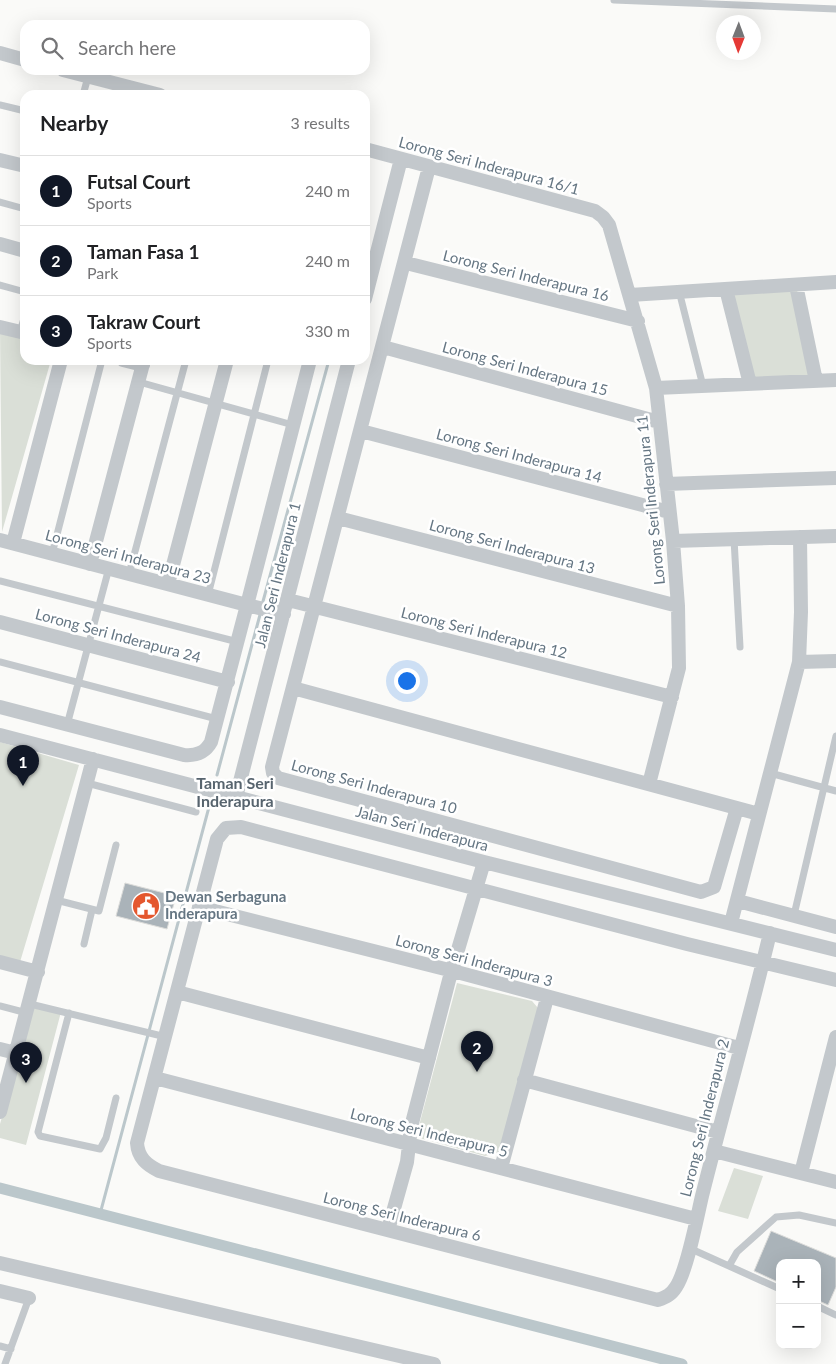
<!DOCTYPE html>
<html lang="en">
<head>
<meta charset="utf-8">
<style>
	body { margin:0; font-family:Lato,sans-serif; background:#f2f2f2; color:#202124 }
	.controls { position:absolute; right:15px; bottom:15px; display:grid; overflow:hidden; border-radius:10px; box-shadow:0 5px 20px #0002 }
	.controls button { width:45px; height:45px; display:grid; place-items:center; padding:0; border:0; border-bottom:1px solid #e0e0e0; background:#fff; color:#202124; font:25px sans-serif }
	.compass { position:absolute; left:716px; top:15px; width:45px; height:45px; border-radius:50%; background:#fff; box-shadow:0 5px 20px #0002; rotate:181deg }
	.you { position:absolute; left:406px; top:680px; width:18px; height:18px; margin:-12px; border:4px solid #fff; border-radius:50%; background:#1a73e8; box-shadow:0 0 0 8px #1a73e833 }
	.badge { display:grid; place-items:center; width:32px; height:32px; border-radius:50%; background:#111827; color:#fff; font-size:16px; font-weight:700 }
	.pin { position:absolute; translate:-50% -41px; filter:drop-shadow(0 1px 2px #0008) }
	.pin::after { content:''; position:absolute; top:26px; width:18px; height:15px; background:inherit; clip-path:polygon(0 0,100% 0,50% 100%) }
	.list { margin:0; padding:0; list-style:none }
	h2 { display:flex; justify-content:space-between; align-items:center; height:65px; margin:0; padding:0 20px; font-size:21px }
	h2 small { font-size:16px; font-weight:400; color:#757577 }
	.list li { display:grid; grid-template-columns:32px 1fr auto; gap:15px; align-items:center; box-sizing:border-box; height:70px; padding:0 20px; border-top:1px solid #e0e0e0 }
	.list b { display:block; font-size:19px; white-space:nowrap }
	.list p { margin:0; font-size:16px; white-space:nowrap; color:#757577 }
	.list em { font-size:16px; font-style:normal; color:#757577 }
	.icon { flex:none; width:28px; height:28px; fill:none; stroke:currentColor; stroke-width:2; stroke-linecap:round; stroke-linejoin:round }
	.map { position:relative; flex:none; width:836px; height:1364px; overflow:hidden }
	.search { position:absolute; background:#fff; box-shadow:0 5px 20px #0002; left:20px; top:20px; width:350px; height:55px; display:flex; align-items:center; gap:12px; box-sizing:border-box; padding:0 18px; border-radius:15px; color:#757577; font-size:19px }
	.panel { position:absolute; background:#fff; box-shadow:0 5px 20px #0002; left:20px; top:90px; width:350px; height:275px; border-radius:15px }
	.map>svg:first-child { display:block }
	.green { fill:#dadfd7 }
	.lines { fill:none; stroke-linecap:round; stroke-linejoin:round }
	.stream { stroke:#bbc7cb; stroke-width:3 }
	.canal { stroke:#bbc7cb; stroke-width:11 }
	.building { fill:#aab3b9; stroke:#dcdcda }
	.lane { stroke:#c3c8cc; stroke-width:7 }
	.street { stroke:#c3c8cc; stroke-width:14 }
	.labels { text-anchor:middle; stroke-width:5; stroke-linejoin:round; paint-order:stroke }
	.street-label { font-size:15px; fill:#657683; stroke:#fff }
	.poi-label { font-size:15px; font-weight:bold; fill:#657683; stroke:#fff; text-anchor:start }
	.neighbourhood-label { font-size:16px; font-weight:bold; fill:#57646e; stroke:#fff }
</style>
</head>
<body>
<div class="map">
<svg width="836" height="1364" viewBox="0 0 836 1364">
	<rect width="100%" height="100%" fill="#fafaf8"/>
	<path class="green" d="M796,285L816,381L750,384L726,289Z
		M0,330L25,337V360H51L2,532Z
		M0,742L79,765L20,962L0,956Z
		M457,983L532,1001L538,1008L499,1152L485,1156L416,1137Z
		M35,1003L61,1012L26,1145L0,1138V1124Z
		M734,1168L763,1176L748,1219L718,1211Z"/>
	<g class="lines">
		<path class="stream" d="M262,605L329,360
			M217,775L261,611
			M100,1214L209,807"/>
		<path class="canal" d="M0,1188L682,1364"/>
	</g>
	<path class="building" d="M125,883L176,896L167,929L116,916Z
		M771,1231L836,1258V1287L828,1305L817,1300V1263H780V1283L754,1271Z"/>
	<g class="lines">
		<path class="lane" d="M614,0L836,9
			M83,95L88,77
			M0,105L25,111
			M0,202L25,209
			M0,285L25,292
			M679,291L703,386
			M20,332L25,315
			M139,382L293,425
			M734,539L740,647
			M52,554L102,360
			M129,574L186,360
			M0,581L238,642
			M208,595L268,360
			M0,662L217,719
			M67,725L109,568
			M770,773L836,791
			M87,783L196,812
			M56,900L99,911L116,845
			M794,915L836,736
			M84,944L92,910
			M30,1004L166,1037
			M0,1006L27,1013
			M69,1013L38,1132L40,1136L100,1149L106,1138L116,1098
			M689,1248L780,1289
			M729,1266L737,1252L776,1217L799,1215L836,1223
			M817,1306L836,1315
			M0,1346L11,1349
			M5,1364L29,1298"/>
		<path class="street" d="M0,53L25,60
			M63,70L160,95
			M365,149L595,211L603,217L609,225L656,388L673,541L678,606L679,668L649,784
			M0,160L25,166
			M429,167L272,767L273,773L278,778L701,892L714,887L737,808
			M0,244L25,251
			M406,263L638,321
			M796,285L816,381
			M726,289L750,384
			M630,295L836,282
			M365,299L401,159
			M0,327L25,333
			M383,347L659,422
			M123,360L143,365
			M656,388L836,380
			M361,431L669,512
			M666,484L836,478
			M338,518L678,606
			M0,540L247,605L310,360
			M673,541L836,536
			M13,543L61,360
			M90,564L144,360
			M168,584L227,360
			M288,600L672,697
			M0,622L228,682
			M799,662L836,661
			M293,688L759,814
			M0,707L184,755C196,756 205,753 211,742L247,605L284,614
			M0,735L484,862L836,950
			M236,797L349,360
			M738,901L836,927
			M199,907L453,971L739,1048
			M731,923L799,662L801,612L800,537
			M770,933C749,1021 724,1108 702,1196C697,1217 687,1271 676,1287C671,1295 666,1297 658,1300L159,1171C147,1165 138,1158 137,1143L217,839L226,828L241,827L687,944C737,956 786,968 836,980
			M0,962L38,972
			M177,992L429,1058
			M0,1049L16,1053
			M155,1078L696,1219
			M524,1080L718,1132
			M0,1112L93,759
			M714,1151L836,1182
			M501,1168L547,998
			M801,1173L836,1037
			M388,1230L407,1162L411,1127L449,980L484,862
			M0,1263L434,1364
			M0,1291L29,1298"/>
	</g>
	<defs>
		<symbol id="civic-disc" viewBox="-11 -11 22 22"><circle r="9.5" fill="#e4572e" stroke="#fff"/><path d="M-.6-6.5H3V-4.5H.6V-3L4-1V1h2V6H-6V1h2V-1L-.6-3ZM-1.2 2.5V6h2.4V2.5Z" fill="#fff"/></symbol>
	</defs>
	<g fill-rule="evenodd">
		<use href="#civic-disc" x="130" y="890" width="32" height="32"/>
	</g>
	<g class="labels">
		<g class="street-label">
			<text transform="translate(489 166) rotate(15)" y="5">Lorong Seri Inderapura 16/1</text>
			<text transform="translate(526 276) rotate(14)" y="5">Lorong Seri Inderapura 16</text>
			<text transform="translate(525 369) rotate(15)" y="5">Lorong Seri Inderapura 15</text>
			<text transform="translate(519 456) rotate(15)" y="5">Lorong Seri Inderapura 14</text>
			<text transform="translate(651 500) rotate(-96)" y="5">Lorong Seri Inderapura 11</text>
			<text transform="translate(512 547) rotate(15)" y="5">Lorong Seri Inderapura 13</text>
			<text transform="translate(128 557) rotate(15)" y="5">Lorong Seri Inderapura 23</text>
			<text transform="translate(278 575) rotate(-76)" y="5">Jalan Seri Inderapura 1</text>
			<text transform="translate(484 633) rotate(14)" y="5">Lorong Seri Inderapura 12</text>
			<text transform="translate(118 636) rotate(15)" y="5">Lorong Seri Inderapura 24</text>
			<text transform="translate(374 787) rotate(15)" y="5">Lorong Seri Inderapura 10</text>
			<text transform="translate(422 829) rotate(15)" y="5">Jalan Seri Inderapura</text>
			<text transform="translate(474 961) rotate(15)" y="5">Lorong Seri Inderapura 3</text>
			<text transform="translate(705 1118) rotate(-76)" y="5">Lorong Seri Inderapura 2</text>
			<text transform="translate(429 1133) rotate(14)" y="5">Lorong Seri Inderapura 5</text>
			<text transform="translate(402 1217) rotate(14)" y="5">Lorong Seri Inderapura 6</text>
		</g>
		<g class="poi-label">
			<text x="165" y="902">Dewan Serbaguna<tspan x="165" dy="17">Inderapura</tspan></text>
		</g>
		<g class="neighbourhood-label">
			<text x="235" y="789">Taman Seri<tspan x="235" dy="18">Inderapura</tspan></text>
		</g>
	</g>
</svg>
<div class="controls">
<button>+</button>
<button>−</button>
</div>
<svg class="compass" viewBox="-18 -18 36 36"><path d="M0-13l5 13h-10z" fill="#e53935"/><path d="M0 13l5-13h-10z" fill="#757577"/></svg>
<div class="you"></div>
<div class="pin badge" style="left:23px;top:786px">1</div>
<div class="pin badge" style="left:477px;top:1072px">2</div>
<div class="pin badge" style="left:26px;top:1083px">3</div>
<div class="search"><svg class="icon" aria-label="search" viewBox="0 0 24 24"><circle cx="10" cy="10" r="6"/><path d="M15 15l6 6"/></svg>Search here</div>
<section class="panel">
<h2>Nearby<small>3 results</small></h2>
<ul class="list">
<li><span class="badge">1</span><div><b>Futsal Court</b><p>Sports</p></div><em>240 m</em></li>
<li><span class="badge">2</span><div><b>Taman Fasa 1</b><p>Park</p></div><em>240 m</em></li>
<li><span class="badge">3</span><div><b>Takraw Court</b><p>Sports</p></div><em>330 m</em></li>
</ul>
</section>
</div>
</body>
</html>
